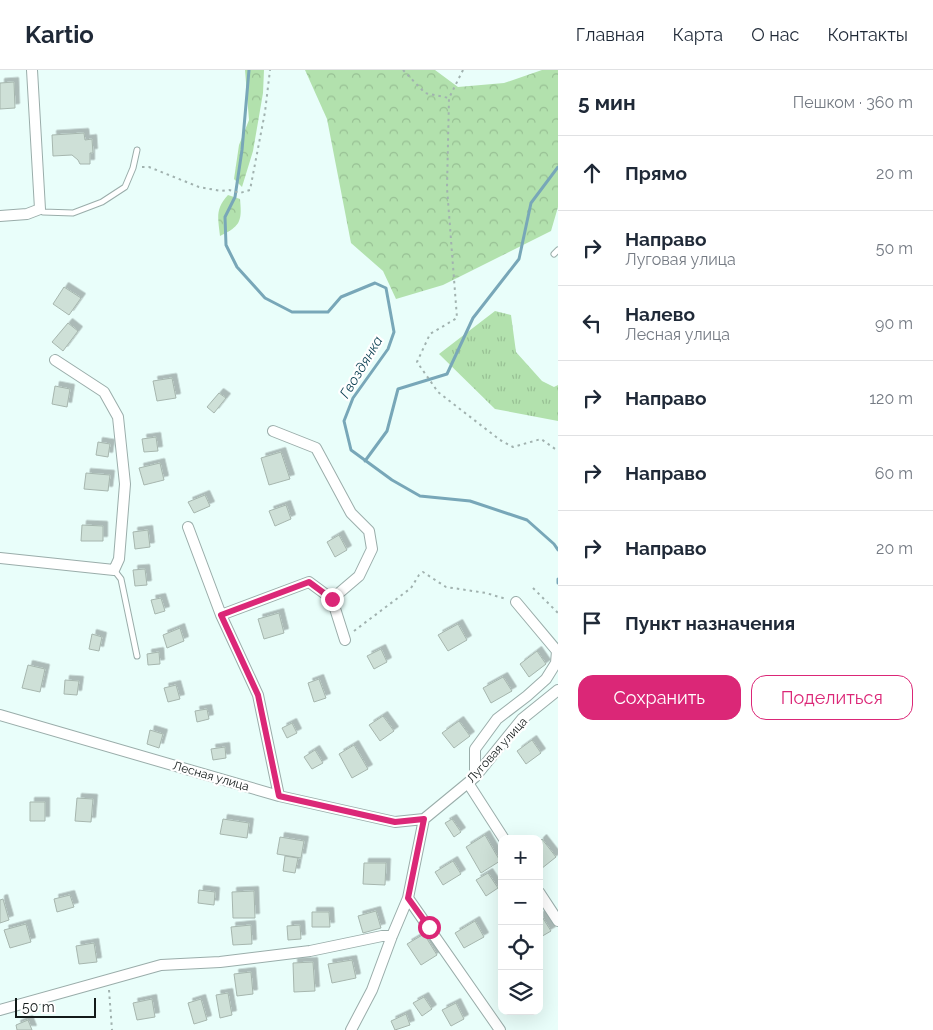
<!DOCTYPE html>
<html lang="ru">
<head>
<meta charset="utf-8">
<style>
	body { margin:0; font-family:Raleway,sans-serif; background:#f6f6f7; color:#1f2937 }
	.controls { position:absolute; right:15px; bottom:15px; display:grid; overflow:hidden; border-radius:10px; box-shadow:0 5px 20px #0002 }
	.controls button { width:45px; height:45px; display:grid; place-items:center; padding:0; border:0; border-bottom:1px solid #e0e1e3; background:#fff; color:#1f2937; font:25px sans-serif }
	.scale { position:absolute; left:15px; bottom:12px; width:81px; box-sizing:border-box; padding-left:5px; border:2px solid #131a19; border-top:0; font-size:14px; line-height:18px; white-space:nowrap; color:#131a19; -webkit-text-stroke:4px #fff; paint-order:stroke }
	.stop { position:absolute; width:15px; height:15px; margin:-11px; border:4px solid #db2777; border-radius:50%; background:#fff }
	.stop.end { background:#db2777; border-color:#fff; box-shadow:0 1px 5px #0008 }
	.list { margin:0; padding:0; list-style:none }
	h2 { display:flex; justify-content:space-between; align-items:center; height:65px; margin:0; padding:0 20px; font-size:21px }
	h2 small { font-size:16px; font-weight:400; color:#747a83 }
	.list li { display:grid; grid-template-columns:32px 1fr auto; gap:15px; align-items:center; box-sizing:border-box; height:75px; padding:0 20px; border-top:1px solid #e0e1e3 }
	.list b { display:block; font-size:19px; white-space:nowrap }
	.list p { margin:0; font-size:16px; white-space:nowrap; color:#747a83 }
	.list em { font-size:16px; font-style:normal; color:#747a83 }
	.actions { display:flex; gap:10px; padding:15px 20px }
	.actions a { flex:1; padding:11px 0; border:1px solid #db2777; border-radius:15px; text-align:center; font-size:18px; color:#db2777 }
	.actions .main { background:#db2777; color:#fff }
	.icon { flex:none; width:28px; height:28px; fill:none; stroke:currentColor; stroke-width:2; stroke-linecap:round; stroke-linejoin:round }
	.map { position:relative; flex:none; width:558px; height:960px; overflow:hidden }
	header { display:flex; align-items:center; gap:30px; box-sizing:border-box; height:70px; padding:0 25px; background:#fff; border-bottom:1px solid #e0e1e3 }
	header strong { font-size:24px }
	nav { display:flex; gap:28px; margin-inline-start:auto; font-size:18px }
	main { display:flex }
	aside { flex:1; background:#fff }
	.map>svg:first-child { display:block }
	.grass { fill:url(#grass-tufts) }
	.forest { fill:url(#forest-crowns) }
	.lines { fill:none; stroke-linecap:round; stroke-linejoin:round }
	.stream { stroke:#78a7b8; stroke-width:3 }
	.building { fill:#cee0d7; stroke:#a6b6ae; filter:url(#shadow) }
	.service-casing { stroke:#9aadaa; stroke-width:7 }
	.minor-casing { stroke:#9aadaa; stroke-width:12 }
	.path { stroke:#a1b2af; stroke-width:2; stroke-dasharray:2.5 4; stroke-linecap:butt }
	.service { stroke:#fff; stroke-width:5 }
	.minor { stroke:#fff; stroke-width:10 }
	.route { stroke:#db2777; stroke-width:6 }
	.labels { text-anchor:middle; stroke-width:4.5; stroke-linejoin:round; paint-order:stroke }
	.street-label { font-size:12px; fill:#131a19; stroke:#fff }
	.water-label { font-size:14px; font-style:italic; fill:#0a3f51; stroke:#fff }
</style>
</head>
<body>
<header>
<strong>Kartio</strong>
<nav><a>Главная</a><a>Карта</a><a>О нас</a><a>Контакты</a></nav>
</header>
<main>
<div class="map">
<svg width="558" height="960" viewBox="0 0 558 960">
	<defs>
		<pattern id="grass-tufts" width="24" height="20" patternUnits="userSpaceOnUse" patternTransform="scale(1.25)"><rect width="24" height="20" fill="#b2e1ad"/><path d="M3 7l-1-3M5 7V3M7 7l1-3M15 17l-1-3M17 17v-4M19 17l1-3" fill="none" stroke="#98c094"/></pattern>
		<pattern id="forest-crowns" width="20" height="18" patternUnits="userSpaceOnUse" patternTransform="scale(1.25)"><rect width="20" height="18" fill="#b2e1ad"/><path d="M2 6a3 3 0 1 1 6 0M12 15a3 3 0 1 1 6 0" fill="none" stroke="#98c094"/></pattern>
		<filter id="shadow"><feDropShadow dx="4.5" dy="-4.5" stdDeviation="0" flood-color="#0004"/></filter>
	</defs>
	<rect width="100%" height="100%" fill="#e9fefa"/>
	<path class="grass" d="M495,241L511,245L516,282L542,311L554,317L558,315V351L495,339L439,284Z"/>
	<path class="forest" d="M245,0H264L263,23L253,81L242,117L234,109L239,75L249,50Z
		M305,0H435L458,17L504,13L542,0H558V137L551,161L443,215L396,229L383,201L351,173L327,49Z
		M228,125L240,129C242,151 241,156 220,166C218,148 215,139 228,125Z"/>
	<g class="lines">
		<path class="stream" d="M249,0L242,80L235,127L225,147L226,175L237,197L265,228L292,242H328L341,227L375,213L386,218L394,262L388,279L353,328L344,351L351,380L392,410L420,426L470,431L527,450L554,474L558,480
			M365,391L387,361L398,319L447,304L473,248L519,189L531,133L558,97
			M558,509V513"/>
	</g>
	<path class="building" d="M14,12L15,38L0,39V13Z
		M84,63L85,70L92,69L93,83H90V94H80L78,90L72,85L53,86L52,65Z
		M64,217L81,228L69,245L53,234Z
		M68,253L78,261L63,281L52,272Z
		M172,308L176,328L157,331L153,311Z
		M55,316L70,319L67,337L52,334Z
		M219,323L226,328L214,343L207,337Z
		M156,367L158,381L144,382L142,369Z
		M98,372L110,374L108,387L96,385Z
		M281,382L290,409L269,415L261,388Z
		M160,393L164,410L144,415L139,398Z
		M86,403L110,405L108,421L84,419Z
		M205,425L210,436L194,443L188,432Z
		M286,435L291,449L275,456L269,441Z
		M82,455L103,456V471H81Z
		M148,460L150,477L135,479L133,462Z
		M339,465L347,480L335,487L327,472Z
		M145,499L147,515L135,516L133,500Z
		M161,528L165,541L155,544L151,530Z
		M279,543L284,563L264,569L258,549Z
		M458,554L467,570L448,581L438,565Z
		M180,558L184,571L167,578L163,565Z
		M92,564L102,567L99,581L89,579Z
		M381,579L387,592L374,599L367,586Z
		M537,581L546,594L529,607L520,594Z
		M159,582L160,594L148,595L147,584Z
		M28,595L45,599L40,622L22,618Z
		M503,607L512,621L491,633L483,618Z
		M319,609L326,628L314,632L308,613Z
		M65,610L79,611L77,625L64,624Z
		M176,615L180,629L168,632L164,618Z
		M207,639L209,649L197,652L195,641Z
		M383,646L394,661L380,671L369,655Z
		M459,651L470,666L454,678L442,663Z
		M292,653L297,663L287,668L282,658Z
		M150,660L163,664L159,678L147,674Z
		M532,670L541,683L526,694L517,681Z
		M354,675L368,699L352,708L339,684Z
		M225,677L226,688L213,690L211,679Z
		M315,680L323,693L312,699L304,687Z
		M77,728L93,729L91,752L75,751Z
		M30,732H45V751H30Z
		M223,749L249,753L247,768L220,764Z
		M452,749L461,762L454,767L445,753Z
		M485,765L500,791L481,803L466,777Z
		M280,767L304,771L301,788L277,784Z
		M542,769L556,787L541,799L539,798V772Z
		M285,786L298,788L295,803L283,801Z
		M453,791L461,804L443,815L435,802Z
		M364,793H386L385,815L363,814Z
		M488,803L498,818L486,826L476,810Z
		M199,820L215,822L214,835L198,833Z
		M254,821L255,848H233L232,822Z
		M70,825L74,837L57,842L54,829Z
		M3,829L9,850L0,853V830Z
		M376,841L381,858L363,863L358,846Z
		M312,842H329L330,857H312Z
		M541,845L551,861L539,868V846Z
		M475,851L484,867L464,878L455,863Z
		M26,854L31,872L10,878L4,860Z
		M251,855L252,874L233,875L231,857Z
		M300,855L301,869L288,870L287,856Z
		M424,864L437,885L421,895L407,874Z
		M94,873L97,892L79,894L76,876Z
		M352,890L356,908L332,913L328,894Z
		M313,892L315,921L294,922L293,893Z
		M251,902L253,924L237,926L234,904Z
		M228,923L232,945L220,948L216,925Z
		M424,927L432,939L422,946L413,933Z
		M152,929L155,947L137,950L133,933Z
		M201,929L207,950L194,954L188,933Z
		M456,933L464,949L451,956L442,940Z
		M406,944L410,955L395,960L391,951Z
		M28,950L32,960H17L16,955Z"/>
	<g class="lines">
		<defs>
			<path id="service" d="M40,139L43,142L73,143L102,132L125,117L133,98L137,80
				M554,184L558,180
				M114,500L121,509L137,586"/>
			<path id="minor" d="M0,146L27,144L40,139L32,0
				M273,361L316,378L351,443L369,461L372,479L359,506L332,529
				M188,457L221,545L258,625L279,726
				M0,488L114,500L119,489L125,414L118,347L104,322L55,290
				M221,545L309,512L332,529L345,570
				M0,645L279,726L395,752L424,749
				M475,707V679L497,649L527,626L546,609L556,593L557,581L516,532
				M468,713L504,769
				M539,822L558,851
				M408,828L500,960
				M0,940L161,895L220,892L310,881L382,866H392
				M351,960L372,920L392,866L408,828L424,749L475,707L522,649L558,620"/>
		</defs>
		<use href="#service" class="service-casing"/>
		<use href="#minor" class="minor-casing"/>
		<path class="path" d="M403,0L425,23L449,28
			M463,0L449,28L447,118L457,248L430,264L417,292L438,322L500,370L513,377L541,369L558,381
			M142,97H149L199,117L221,121L229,120L240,123L250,120L265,42L270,0
			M533,518L558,543
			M354,561L411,518L419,505L423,502L446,517L486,523L506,529
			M109,920L112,960"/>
		<use href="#service" class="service"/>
		<use href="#minor" class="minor"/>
	</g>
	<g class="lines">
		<path class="route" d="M332,529L309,512L221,545L258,625L279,726L395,752L424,749L408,828L429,857"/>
	</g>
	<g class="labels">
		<g class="street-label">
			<text transform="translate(497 680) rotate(-48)" y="4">Луговая улица</text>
			<text transform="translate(211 706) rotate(16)" y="4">Лесная улица</text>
		</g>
		<g class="water-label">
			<text transform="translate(361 297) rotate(-59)" y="5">Гвоздянка</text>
		</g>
	</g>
</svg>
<div class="controls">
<button>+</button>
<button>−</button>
<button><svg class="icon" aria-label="locate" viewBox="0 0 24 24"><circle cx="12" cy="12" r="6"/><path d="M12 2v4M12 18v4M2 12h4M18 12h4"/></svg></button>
<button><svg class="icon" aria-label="layers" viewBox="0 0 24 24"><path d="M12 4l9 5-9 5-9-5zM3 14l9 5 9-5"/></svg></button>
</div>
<div class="scale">50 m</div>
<div class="stop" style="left:429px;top:857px"></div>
<div class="stop end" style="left:332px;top:529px"></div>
</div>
<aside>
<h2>5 мин<small>Пешком · 360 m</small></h2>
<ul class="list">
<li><svg class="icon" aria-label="ahead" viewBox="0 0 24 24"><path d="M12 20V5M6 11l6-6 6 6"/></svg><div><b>Прямо</b></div><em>20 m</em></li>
<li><svg class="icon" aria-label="right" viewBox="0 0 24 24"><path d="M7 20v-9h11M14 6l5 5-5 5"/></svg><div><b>Направо</b><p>Луговая улица</p></div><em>50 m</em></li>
<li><svg class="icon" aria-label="left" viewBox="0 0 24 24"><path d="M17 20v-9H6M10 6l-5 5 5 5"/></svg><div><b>Налево</b><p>Лесная улица</p></div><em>90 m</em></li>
<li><svg class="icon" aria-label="right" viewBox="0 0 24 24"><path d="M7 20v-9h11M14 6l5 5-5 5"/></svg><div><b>Направо</b></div><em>120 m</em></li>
<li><svg class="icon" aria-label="right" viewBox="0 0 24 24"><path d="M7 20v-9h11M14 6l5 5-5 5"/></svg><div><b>Направо</b></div><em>60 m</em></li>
<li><svg class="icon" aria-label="right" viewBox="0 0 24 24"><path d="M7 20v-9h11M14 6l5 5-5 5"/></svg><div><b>Направо</b></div><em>20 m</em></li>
<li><svg class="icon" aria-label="arrive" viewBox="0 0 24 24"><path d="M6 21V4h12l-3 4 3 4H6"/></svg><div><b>Пункт назначения</b></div></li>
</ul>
<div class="actions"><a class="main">Сохранить</a><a>Поделиться</a></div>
</aside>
</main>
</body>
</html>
